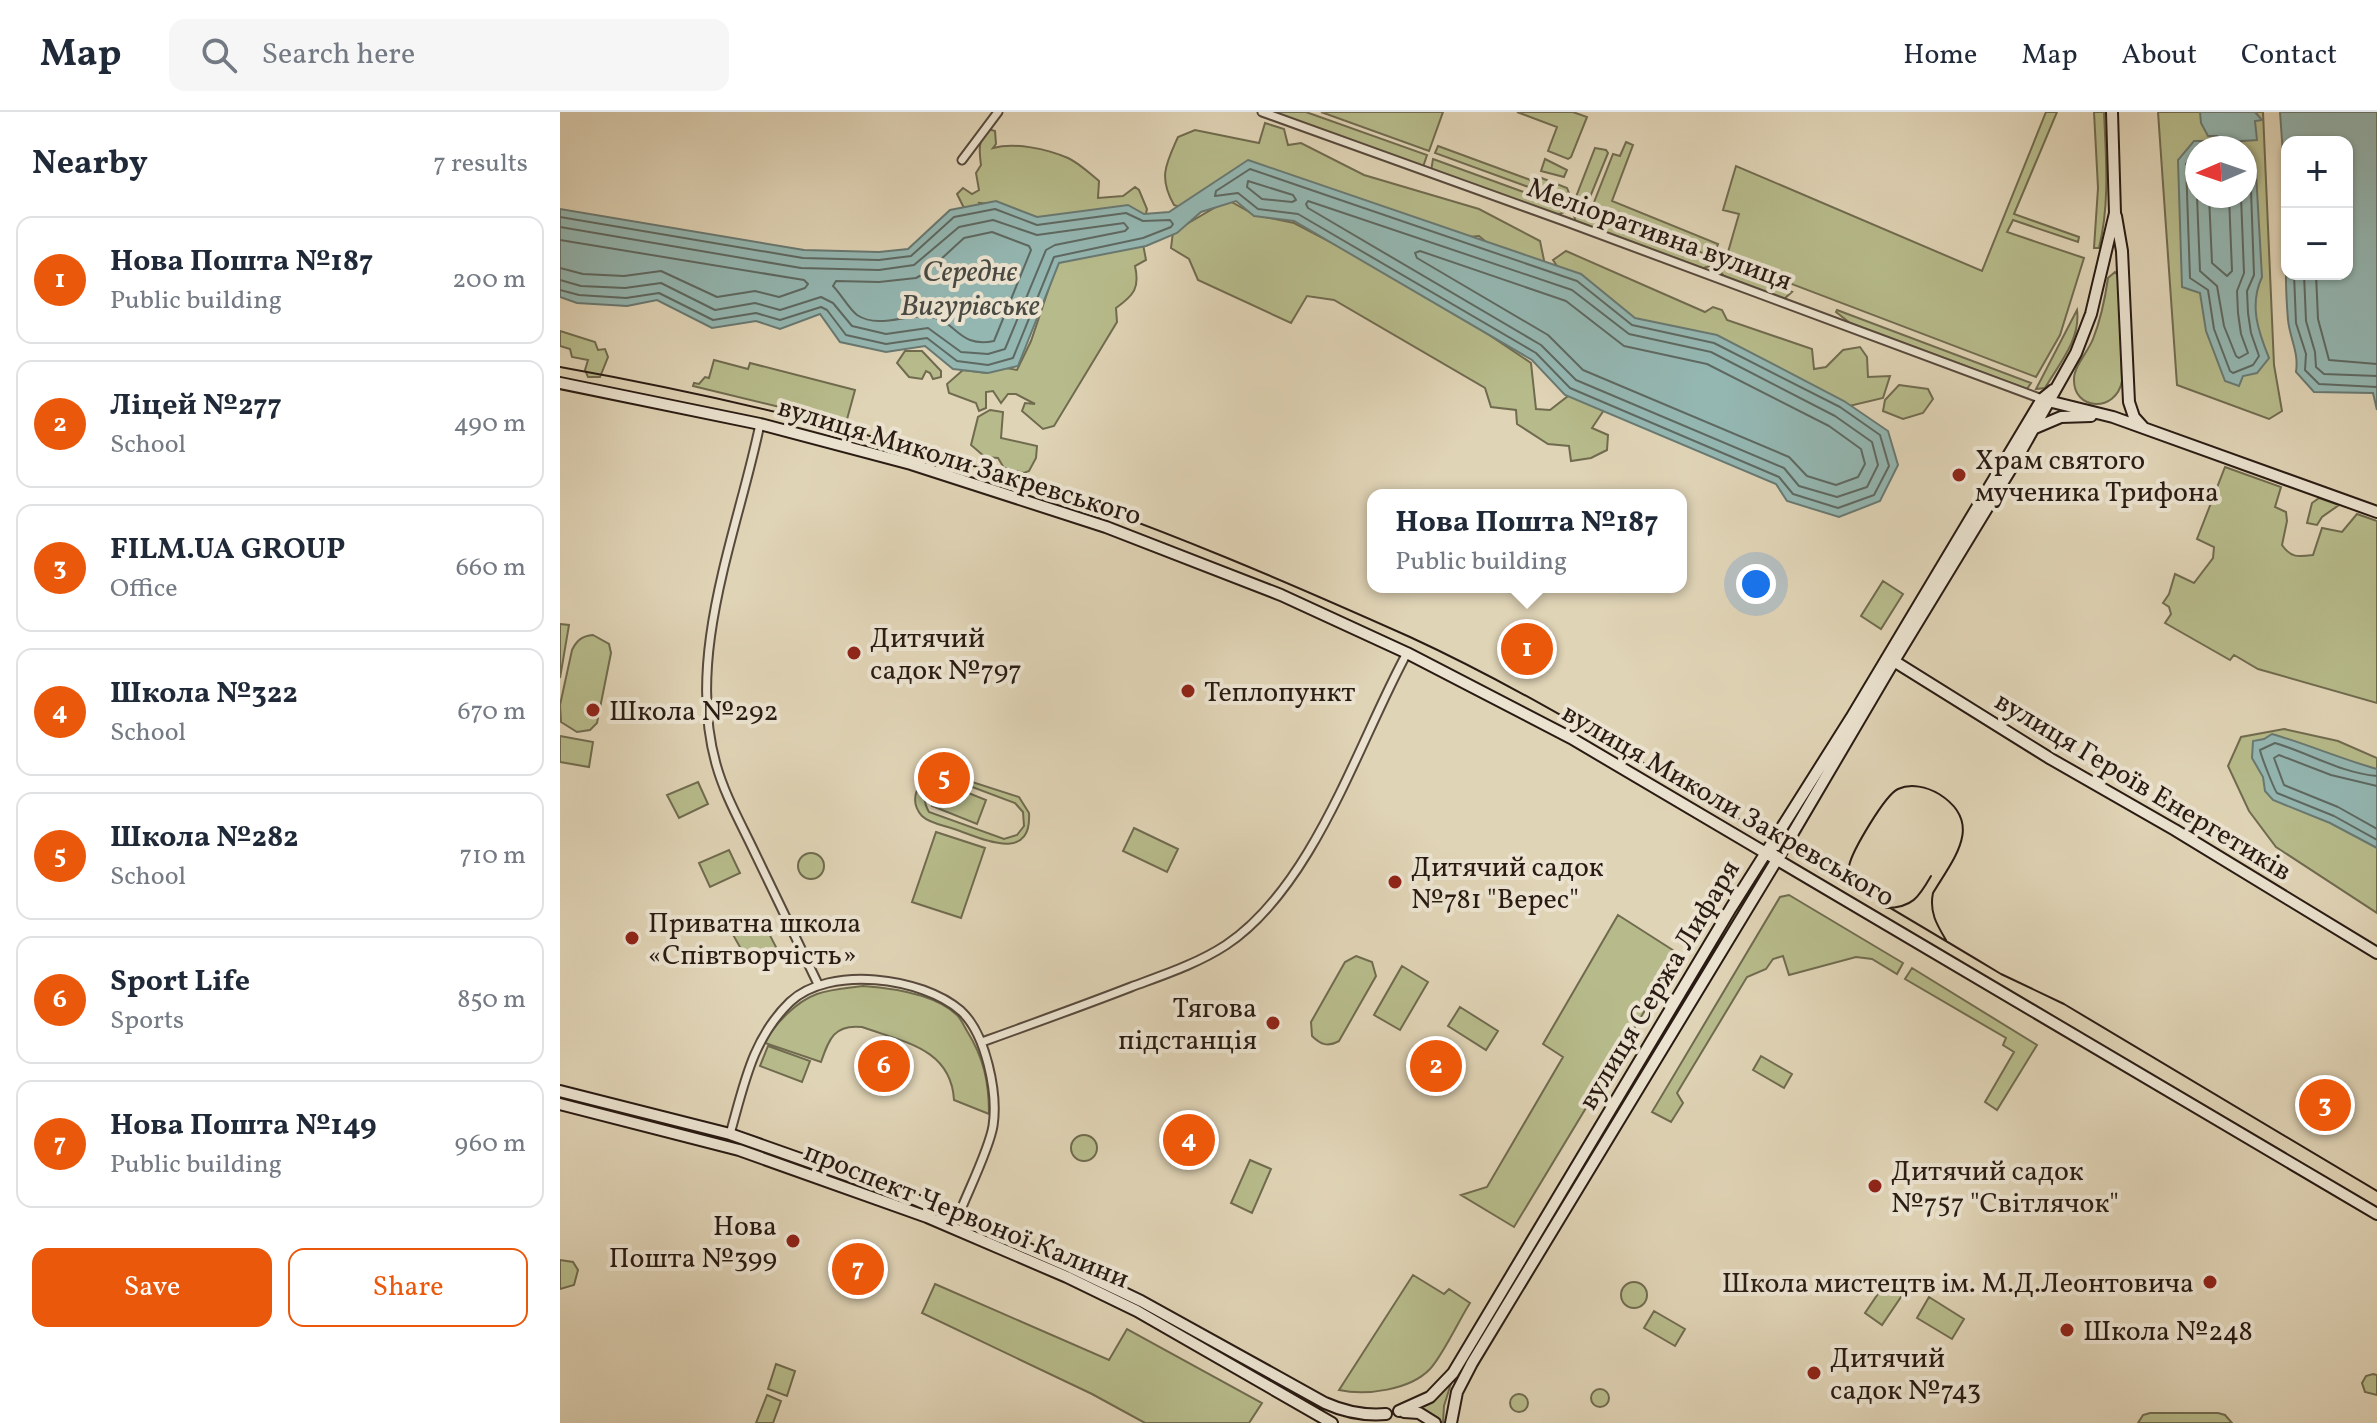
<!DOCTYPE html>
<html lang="en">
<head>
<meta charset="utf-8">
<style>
	body { margin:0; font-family:Vollkorn,serif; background:#f6f6f7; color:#1f2937 }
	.controls { position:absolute; right:24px; top:24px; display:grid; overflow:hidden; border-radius:16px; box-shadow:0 2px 6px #0004 }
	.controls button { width:72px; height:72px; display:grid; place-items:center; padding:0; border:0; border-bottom:2px solid #e0e1e3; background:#fff; color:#1f2937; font:40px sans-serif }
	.compass { position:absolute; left:1625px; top:24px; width:72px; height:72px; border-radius:50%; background:#fff; box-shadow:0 2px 6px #0004; rotate:268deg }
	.you { position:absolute; left:1196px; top:472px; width:28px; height:28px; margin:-20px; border:6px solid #fff; border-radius:50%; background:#1a73e8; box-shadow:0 0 0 12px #1a73e833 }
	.badge { display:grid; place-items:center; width:52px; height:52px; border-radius:50%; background:#ea580c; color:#fff; font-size:26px; font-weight:700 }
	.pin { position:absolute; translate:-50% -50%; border:4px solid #fff; box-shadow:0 2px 8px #0006 }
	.popup { position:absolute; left:807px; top:377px; width:320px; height:104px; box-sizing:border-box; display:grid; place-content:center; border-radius:16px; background:#fff; filter:drop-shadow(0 2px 6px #0005); font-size:26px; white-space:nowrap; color:#747a83 }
	.popup b { font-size:30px; color:#1f2937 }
	.popup::after { content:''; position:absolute; left:50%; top:100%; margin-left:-16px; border:16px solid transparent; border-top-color:#fff }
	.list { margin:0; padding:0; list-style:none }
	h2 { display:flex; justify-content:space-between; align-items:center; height:104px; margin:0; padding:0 32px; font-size:34px }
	h2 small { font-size:26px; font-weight:400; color:#747a83 }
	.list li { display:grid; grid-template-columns:52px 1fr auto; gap:24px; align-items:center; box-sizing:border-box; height:128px; margin:0 16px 16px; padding:0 16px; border:2px solid #e0e1e3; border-radius:16px }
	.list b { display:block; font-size:30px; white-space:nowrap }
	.list p { margin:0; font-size:26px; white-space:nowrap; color:#747a83 }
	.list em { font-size:26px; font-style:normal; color:#747a83 }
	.actions { display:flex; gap:16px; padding:24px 32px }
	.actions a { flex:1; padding:18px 0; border:2px solid #ea580c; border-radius:16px; text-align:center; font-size:28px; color:#ea580c }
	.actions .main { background:#ea580c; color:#fff }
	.icon { flex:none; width:44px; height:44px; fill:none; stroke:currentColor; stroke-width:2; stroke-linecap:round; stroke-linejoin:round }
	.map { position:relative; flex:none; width:1817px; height:1311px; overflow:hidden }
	header { display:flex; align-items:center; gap:48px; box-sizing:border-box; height:112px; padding:0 40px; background:#fff; border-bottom:2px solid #e0e1e3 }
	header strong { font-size:38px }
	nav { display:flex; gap:44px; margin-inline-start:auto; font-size:28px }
	.search { width:560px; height:72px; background:#f6f6f7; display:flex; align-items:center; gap:20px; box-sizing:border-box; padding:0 28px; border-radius:16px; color:#747a83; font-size:30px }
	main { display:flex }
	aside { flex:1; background:#fff }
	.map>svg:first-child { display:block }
	.green { fill:#b7bb8b; stroke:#706b4f; stroke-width:2; fill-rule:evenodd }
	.water { fill:#94b7b2; stroke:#697972; stroke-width:2 }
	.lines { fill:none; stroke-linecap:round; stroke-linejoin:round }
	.shore { stroke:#5e6962; stroke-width:2 }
	.street-casing { stroke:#57493c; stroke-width:11 }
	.secondary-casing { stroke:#291b13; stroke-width:14 }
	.street { stroke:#ebe3d0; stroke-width:7 }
	.secondary { stroke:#ebe3d0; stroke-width:10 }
	.tram { stroke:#291b13; stroke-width:2 }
	.poi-dot { fill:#8f2418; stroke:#ebe3d0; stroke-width:3 }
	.labels { text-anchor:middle; stroke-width:8; stroke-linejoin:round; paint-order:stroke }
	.street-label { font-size:28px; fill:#291b13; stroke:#ebe3d0 }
	.poi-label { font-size:28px; fill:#291b13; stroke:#ebe3d0; text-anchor:start }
	.water-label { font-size:30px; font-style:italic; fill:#494a43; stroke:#ebe3d0 }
</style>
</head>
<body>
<header>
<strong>Map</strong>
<div class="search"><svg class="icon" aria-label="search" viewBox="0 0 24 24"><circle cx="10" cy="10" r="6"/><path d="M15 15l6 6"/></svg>Search here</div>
<nav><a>Home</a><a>Map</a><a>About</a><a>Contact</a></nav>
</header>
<main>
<aside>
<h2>Nearby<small>7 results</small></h2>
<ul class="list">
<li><span class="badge">1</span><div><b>Нова Пошта №187</b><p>Public building</p></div><em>200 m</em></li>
<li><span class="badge">2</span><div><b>Ліцей №277</b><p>School</p></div><em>490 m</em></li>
<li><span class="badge">3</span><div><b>FILM.UA GROUP</b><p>Office</p></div><em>660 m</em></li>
<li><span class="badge">4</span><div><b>Школа №322</b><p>School</p></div><em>670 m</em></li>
<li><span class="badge">5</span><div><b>Школа №282</b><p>School</p></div><em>710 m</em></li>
<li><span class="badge">6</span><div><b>Sport Life</b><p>Sports</p></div><em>850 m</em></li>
<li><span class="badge">7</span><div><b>Нова Пошта №149</b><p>Public building</p></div><em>960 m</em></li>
</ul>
<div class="actions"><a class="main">Save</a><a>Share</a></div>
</aside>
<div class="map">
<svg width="1817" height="1311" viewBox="0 0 1817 1311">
	<rect width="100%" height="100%" fill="#e0d4b6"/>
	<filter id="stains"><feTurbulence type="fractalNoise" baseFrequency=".0025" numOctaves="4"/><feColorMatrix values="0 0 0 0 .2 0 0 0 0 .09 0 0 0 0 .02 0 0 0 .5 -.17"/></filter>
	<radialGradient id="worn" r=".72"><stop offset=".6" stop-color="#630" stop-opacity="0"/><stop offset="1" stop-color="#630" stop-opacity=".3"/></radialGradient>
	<path class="green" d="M710,0H746L867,43L863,55Z
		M761,0H883L869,39Z
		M957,0H1013L1027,5L1011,45L1008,47L988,39L997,15Z
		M1486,0H1497L1454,102L1519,125L1518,130L1453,108L1447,120L1524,146L1500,223L1476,265L1166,147L1179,102L1163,98L1176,54L1422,159Z
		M1534,0H1544C1546,46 1550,91 1539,136H1534L1538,76Z
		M1598,0H1703L1714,253L1722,299L1709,307L1617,273ZM1637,36H1685V84H1637Z
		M705,11L724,17L728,33L741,31L804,63L919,97L980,129L985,153L957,156L919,124L885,127L739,75L619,95L614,93C598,65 606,52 618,25L635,18L699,31Z
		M428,17L435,19L436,32L433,36C455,30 487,37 508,46C519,51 529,61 539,69L538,86L563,84L575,75L579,78L587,97L585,106L503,116L430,92L419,91L422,101L408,104L397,82L403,76L412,82L419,78L416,61L421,53C419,38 418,28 428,17Z
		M1066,30L1073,33L1052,89L1158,132L1153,145L1031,98L1053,42L1060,44Z
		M878,34L976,70L979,65L1007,76L1009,81L1007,89L875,41Z
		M1035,36L1046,38L1048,41L1026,95L1014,90Z
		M873,47L1005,95L1004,100L996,104L871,59Z
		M985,47L1007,58L1004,65L981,59Z
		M668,88L695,103L734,111L862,178L971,251L976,297L990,298L1012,281L1046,295L1032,316L1048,323L1047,338L1031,346L1011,349L1009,334L988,332L957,312L956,298L931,295L925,276L774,188L747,184L731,211L638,168L629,147L611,136L613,120Z
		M1012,98L1152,150L1150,154L1141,157L1016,110Z
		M583,132L586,148L575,154C580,176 574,183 556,196L557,210L494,314L483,317L462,299L465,291L475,292L456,282H448L441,291L433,279L426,280V296L419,299L416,291L389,281L387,272L403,258L426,261L435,254L457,258L471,229L498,149Z
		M1006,139L1145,200L1153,195L1162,198L1167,208L1252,237L1254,257L1266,255L1283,238L1300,235L1307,245L1308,265L1330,264L1323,286L1285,295L1061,207L1007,169L993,148Z
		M1160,155L1232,180L1224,187L1165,166L1161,160Z
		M1555,160L1559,165L1562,269C1556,301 1513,299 1514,267C1514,254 1528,240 1533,227C1541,207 1545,187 1548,166Z
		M1277,198L1471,271L1467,277L1290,211L1276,200Z
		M1517,198C1521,227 1499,252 1485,276L1476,277Z
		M0,219L35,230L38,238L45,237L48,245L40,265H28L25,258L28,248L12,245L10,237L0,234Z
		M345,239H362L381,259V265L373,267L370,261L366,259L362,267L349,265L337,251Z
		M154,248L188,257L190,251L295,278L286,311L133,274L134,271L139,272L145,265L149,266Z
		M1339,273L1368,277L1373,287L1363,301L1343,307L1323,299L1325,288Z
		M430,298L443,300L441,326L477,334L476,346L469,359L464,361L444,356L438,346L425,345L411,333L418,305Z
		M1665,355L1721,375L1715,395L1726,400L1727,409L1722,433C1731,446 1738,445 1753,443L1762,416L1782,420L1797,402L1817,409V591L1698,557L1674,543L1670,548L1605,511L1611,502L1609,495L1603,491L1609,482L1615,462L1634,471L1653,446L1654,435L1637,427Z
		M1759,386L1779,393L1762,405L1757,413L1747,411L1752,391Z
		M1323,469L1343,482L1321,517L1301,504Z
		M0,512L9,513L0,566Z
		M33,523L49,532L51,541L37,611L30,618L17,620L1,610L0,593L12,538C17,528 22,524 33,523Z
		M1724,617L1778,629L1817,646V801L1716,735L1689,699L1668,654L1681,625Z
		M0,624L33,630L29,655L0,650Z
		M378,659L459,685L469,701C472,751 423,727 397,718C387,714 370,712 362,704C347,687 359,665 378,659ZM383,664L455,691L463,700L464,714L457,723L444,727L369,700C360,684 365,669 383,664Z
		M138,670L148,692L119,706L107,683Z
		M381,670L426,688L417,712L372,694Z
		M574,716L618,737L607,760L563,739Z
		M376,720L425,736L401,806L352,790Z
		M169,738L180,761L150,775L139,751Z
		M238 754a13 13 0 1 1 26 0a13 13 0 1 1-26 0Z
		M1229,783L1343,851L1337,862L1312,847L1296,845L1229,863L1223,844L1213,847L1206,857L1187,865L1117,981L1123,991L1111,1010L1092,1000L1220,785Z
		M1058,803L1119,842L954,1115L901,1083L927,1075L1003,945L983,932Z
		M201,806L217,837L189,851L172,821Z
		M796,844L812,850L816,864L779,929C768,935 761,933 752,924L751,910L785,850Z
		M842,854L868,870L840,918L814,903Z
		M1352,856L1477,933L1437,998L1425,990L1454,940L1443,933L1446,926L1345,867Z
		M303,874C331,876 375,882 397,903C401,907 404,914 407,919C424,946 429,971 429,1002L394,988C391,936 343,930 302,915C274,912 269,927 261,950L205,931C214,912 237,889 257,882C271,877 288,876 303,874Z
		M900,895L938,919L926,938L888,914Z
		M208,934L250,949L242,970L200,954Z
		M1201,944L1232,962L1224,976L1193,958Z
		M511 1036a13 13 0 1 1 26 0a13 13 0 1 1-26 0Z
		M690,1048L711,1057L692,1101L671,1091Z
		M0,1148L13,1150L18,1158L14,1173L0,1177Z
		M853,1163L884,1182L889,1177L910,1191C899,1208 883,1243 870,1257C850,1278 806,1284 779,1278Z
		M1326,1170L1343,1182L1322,1213L1305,1201Z
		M1061 1183a13 13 0 1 1 26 0a13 13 0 1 1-26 0Z
		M375,1172L549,1248L567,1217L702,1291L689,1311H585L532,1282L362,1201Z
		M1369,1185L1404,1207L1392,1227L1357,1206Z
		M1094,1199L1125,1217L1115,1234L1084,1216Z
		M216,1252L235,1259L227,1284L208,1277Z
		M1813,1262L1817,1263V1283L1805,1280L1802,1271L1806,1264Z
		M893,1265L884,1294L883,1311L858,1295Z
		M1031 1286a9 9 0 1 1 18 0a9 9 0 1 1-18 0Z
		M950 1291a9 9 0 1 1 18 0a9 9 0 1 1-18 0Z
		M207,1283L221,1289L213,1311H196Z
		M1590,1301H1658L1665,1303L1672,1311H1578L1583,1303Z"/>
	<path class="water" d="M1640,0H1695L1702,8L1695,9L1697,28L1668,30L1657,24H1648L1641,11Z
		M1720,0H1817V298L1813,281L1754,280L1736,260C1739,240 1730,227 1728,208C1726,184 1725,160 1727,136V162H1787V30H1727V99Z
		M1634,29H1643L1645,36H1637V84H1685V49L1696,61L1702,165C1689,193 1698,219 1709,246L1697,261L1683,264L1679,274L1665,269L1646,219L1640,181L1622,175L1618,48Z
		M688,48L1021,162L1075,206L1157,223L1284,289L1328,319L1338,353L1320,389L1279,405L1227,389L1216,372L1005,283L972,248L734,109L694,104L676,89L641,100L617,121L586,134L499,151L458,254L428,261L393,257L365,234L326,240L280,230L260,202L220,217L196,209L152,216L97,188L67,194L17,191L0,185V97L244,138L319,140L348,137L390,98L436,89L477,105L568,93L584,102L609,100Z
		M1712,622C1747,632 1781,647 1817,657V736L1770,711L1713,688L1705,679L1703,665L1692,646L1693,629L1704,627Z"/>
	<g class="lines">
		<path class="shore" d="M1637,40L1626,52L1630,166L1648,178L1654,217L1670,259L1673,261L1693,253L1699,244L1691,221L1688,201L1687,179L1694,163L1691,78L1689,65L1685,61
			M690,57L1017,169L1072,213L1154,231L1280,295L1320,323L1329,354L1314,383L1278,396L1233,382L1219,365L1010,276L976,241L738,102L698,97L678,81L655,84L656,79Z
			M688,69L733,83L736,88L732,90L702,87L687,75Z
			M1637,84L1640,159L1657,174L1664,214L1676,244L1679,246L1688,241L1681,222L1678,201L1677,179L1684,161L1681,84
			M1649,84L1652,151L1667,164L1672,159L1669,84
			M748,89L1012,178L1069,222L1151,240L1275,304L1312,330L1318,353L1307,375L1277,385L1239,374L1224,356L1016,268L981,233L748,96L746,92Z
			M0,105L243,146L319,148L351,144L394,105L435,97L477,113L566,101L583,109L610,108L613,112L611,115L583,126L494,145L453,246L428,253L397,249L367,226L326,232L286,223L267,198L261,195L220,208L196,201L153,208L99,181L66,186L19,183L0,178
			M0,115L241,156L319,158L354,153L399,115L433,108L477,123L564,111L568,116L565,119L495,133L486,138L445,237L428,242L401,240L368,216L326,222L292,214L273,191L261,185L220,198L195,191L155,198L101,171L65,176L21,174L0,168
			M432,120L469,134L471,138L434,229C399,236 398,211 372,205C350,200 320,218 297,203C289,197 281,182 273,174L276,169L319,170L356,166L367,160L404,126Z
			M0,128L244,168L248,172L245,176L219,185L195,179L157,185L101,159L64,164L23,162L0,156
			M860,139L1006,189L1064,234L1147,252L1269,314L1301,337L1305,352L1298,365L1276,373L1247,364L1229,345L1023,258L988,223L857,146L855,141Z
			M1734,162L1736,211L1746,242L1745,258L1759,272L1817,275
			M1744,162L1746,209L1755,240L1756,255L1764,262L1817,264
			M1756,162L1758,207L1769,248L1817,252
			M1817,664C1781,661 1749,641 1715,631L1700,638C1701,644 1714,677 1717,681L1774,704L1817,728
			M1817,674L1771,663L1719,643L1714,646L1724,673L1778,695L1817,717"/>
		<defs>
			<path id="street" d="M702,0L1004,109L1482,287
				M402,48L438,0
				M200,312C178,419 125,542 156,652C164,681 179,708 192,735C214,781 236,827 258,872
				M422,930C472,912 522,894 571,875C603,863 637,852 666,833C754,774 798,631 847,541
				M170,1022C184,973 192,927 230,890C269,853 362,865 401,899C426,922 438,981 433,1014C429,1038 407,1081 398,1105"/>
			<path id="secondary" d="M1556,104L1562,139L1569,290L1574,305L1583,315
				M0,271L200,312L351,352L546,415L721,483L847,541L1011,626L1817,1102
				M1484,288L1553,305L1817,400
				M1475,316L1501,305L1531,304
				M1329,546L1491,647L1615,718L1817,841
				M0,979L170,1022L354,1087L510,1155L581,1189L765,1291C785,1300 803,1304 826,1302
				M0,992L179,1038L367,1105L507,1165L577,1199L772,1311
				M839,1299L870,1285L893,1261L1171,796L1291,606L1482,287L1493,278
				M844,1300L859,1301L875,1311
				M891,1311L897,1280L912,1251L1227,731L1334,549L1452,355L1516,241L1531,202L1555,101L1552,0"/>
		</defs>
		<use href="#street" class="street-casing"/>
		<use href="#secondary" class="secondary-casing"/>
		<use href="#street" class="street"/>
		<use href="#secondary" class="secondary"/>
		<path class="tram" d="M0,255C161,284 321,322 476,374C604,417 727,470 850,525C941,567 1028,618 1114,669C1224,733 1333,797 1441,862L1504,892L1817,1079
			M1295,777C1290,769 1287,763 1289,754C1292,739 1325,683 1338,677C1351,671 1367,675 1379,682C1425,711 1394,746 1373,781C1369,800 1377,813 1386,828
			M1326,796C1352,796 1359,785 1371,764"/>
	</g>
	<g class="poi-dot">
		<circle cx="1399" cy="363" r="8"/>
		<circle cx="294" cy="541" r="8"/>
		<circle cx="628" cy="579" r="8"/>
		<circle cx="33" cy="598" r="8"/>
		<circle cx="835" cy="770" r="8"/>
		<circle cx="72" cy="826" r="8"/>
		<circle cx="713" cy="911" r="8"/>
		<circle cx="1315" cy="1074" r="8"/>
		<circle cx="233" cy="1129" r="8"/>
		<circle cx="1650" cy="1170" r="8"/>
		<circle cx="1507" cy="1218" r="8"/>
		<circle cx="1254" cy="1261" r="8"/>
	</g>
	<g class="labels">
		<g class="street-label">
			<text transform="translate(1100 121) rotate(20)" y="10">Меліоративна вулиця</text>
			<text transform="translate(400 348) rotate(17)" y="10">вулиця Миколи Закревського</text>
			<text transform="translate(1584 673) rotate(31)" y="10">вулиця Героїв Енергетиків</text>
			<text transform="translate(1169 692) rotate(30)" y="10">вулиця Миколи Закревського</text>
			<text transform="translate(1098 872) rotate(-59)" y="10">вулиця Сержа Лифаря</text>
			<text transform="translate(407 1102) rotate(22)" y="10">проспект Червоної Калини</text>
		</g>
		<g class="poi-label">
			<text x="1415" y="357">Храм святого<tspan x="1415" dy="32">мученика Трифона</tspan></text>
			<text x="310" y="535">Дитячий<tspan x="310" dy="32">садок №797</tspan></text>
			<text x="644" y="589">Теплопункт</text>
			<text x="49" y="608">Школа №292</text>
			<text x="851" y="764">Дитячий садок<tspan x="851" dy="32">№781 "Верес"</tspan></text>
			<text x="88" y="820">Приватна школа<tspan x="88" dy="32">«Співтворчість»</tspan></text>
			<text x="697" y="905" text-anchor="end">Тягова<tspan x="697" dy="32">пiдстанцiя</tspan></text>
			<text x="1331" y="1068">Дитячий садок<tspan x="1331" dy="32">№757 "Світлячок"</tspan></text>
			<text x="217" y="1123" text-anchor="end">Нова<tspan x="217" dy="32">Пошта №399</tspan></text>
			<text x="1634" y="1180" text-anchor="end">Школа мистецтв ім. М.Д.Леонтовича</text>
			<text x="1523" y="1228">Школа №248</text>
			<text x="1270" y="1255">Дитячий<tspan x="1270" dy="32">садок №743</tspan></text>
		</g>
		<g class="water-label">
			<text x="410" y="169">Середнє<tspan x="410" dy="34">Вигурівське</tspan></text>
		</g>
	</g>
	<rect width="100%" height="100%" filter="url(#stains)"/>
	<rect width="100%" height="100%" fill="url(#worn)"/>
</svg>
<div class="controls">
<button>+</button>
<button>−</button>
</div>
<svg class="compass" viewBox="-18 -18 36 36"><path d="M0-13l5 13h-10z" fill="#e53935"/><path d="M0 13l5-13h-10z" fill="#747a83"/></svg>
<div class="you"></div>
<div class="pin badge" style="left:967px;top:537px">1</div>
<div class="popup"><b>Нова Пошта №187</b>Public building</div>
<div class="pin badge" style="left:876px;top:954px">2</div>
<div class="pin badge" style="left:1765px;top:993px">3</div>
<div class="pin badge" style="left:629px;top:1028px">4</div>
<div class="pin badge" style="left:384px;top:666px">5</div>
<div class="pin badge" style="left:324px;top:954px">6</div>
<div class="pin badge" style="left:298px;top:1157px">7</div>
</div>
</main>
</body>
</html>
